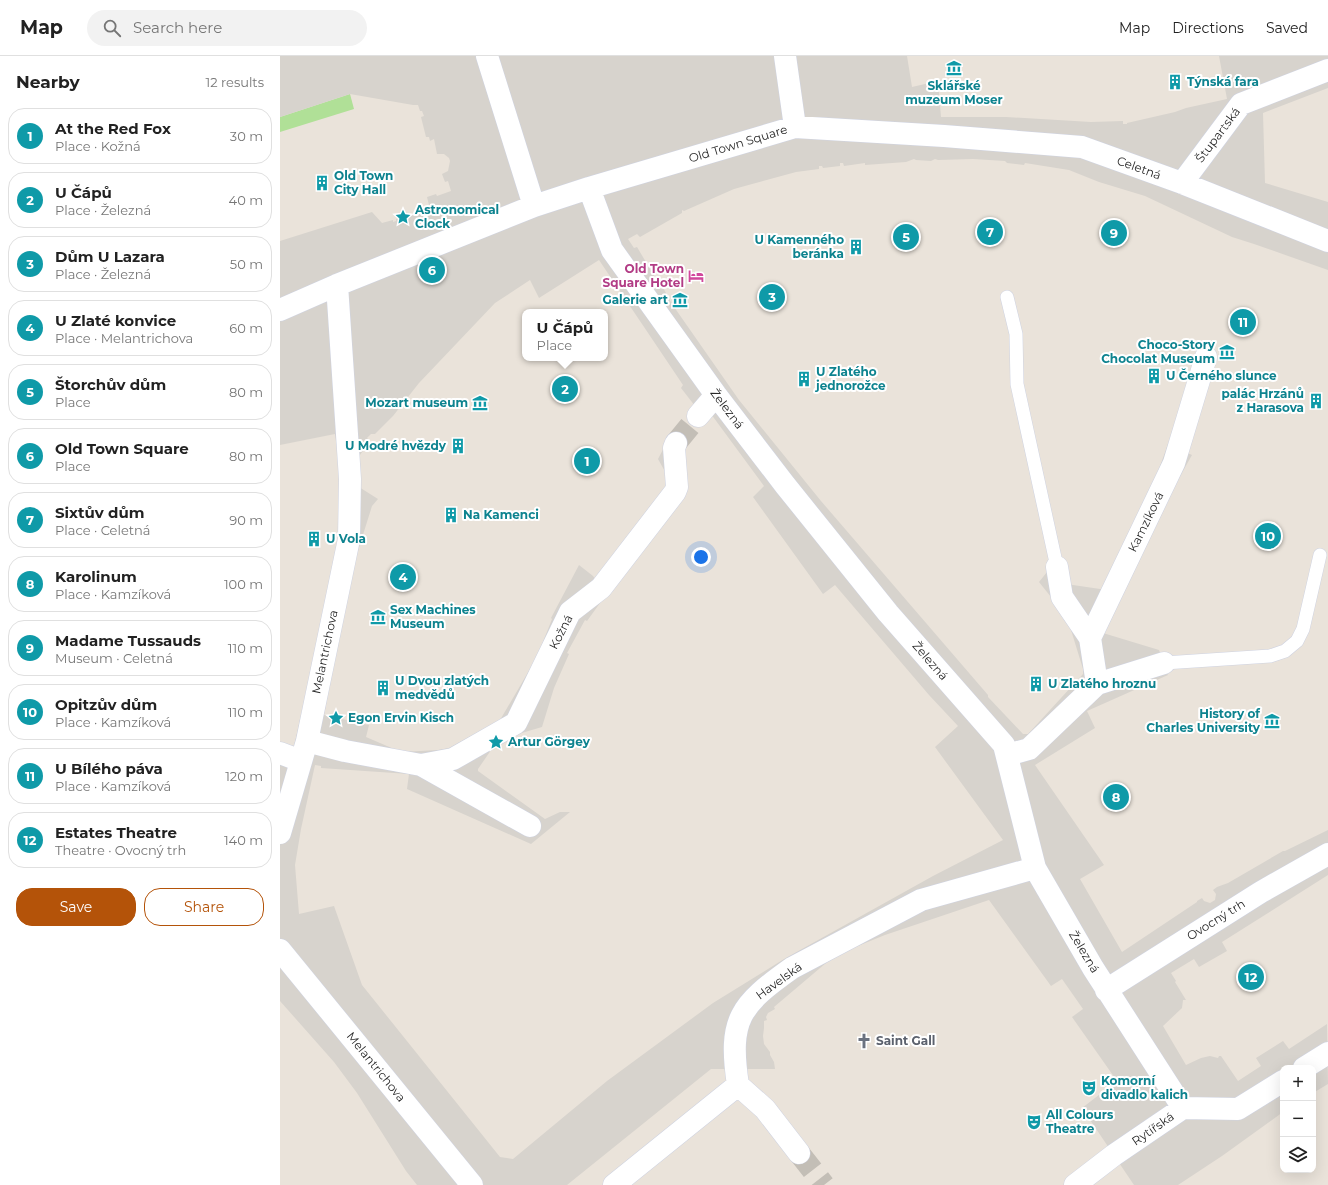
<!DOCTYPE html>
<html lang="en">
<head>
<meta charset="utf-8">
<style>
	body { margin:0; font-family:Montserrat,sans-serif; background:#f2f2f2; color:#222 }
	.controls { position:absolute; right:12px; bottom:12px; display:grid; overflow:hidden; border-radius:8px; box-shadow:0 4px 16px #0002 }
	.controls button { width:36px; height:36px; display:grid; place-items:center; padding:0; border:0; border-bottom:1px solid #e0e0e0; background:#fff; color:#222; font:20px sans-serif }
	.you { position:absolute; left:421px; top:501px; width:14px; height:14px; margin:-10px; border:3px solid #fff; border-radius:50%; background:#1a73e8; box-shadow:0 0 0 6px #1a73e833 }
	.badge { display:grid; place-items:center; width:26px; height:26px; border-radius:50%; background:#b45309; color:#fff; font-size:13px; font-weight:700 }
	.pin { position:absolute; translate:-50% -50%; border:2px solid #fff; box-shadow:0 1px 4px #0006 }
	.popup { position:absolute; left:242px; top:253px; width:86px; height:52px; box-sizing:border-box; display:grid; place-content:center; border-radius:8px; background:#fff; filter:drop-shadow(0 1px 3px #0005); font-size:13px; white-space:nowrap; color:#767676 }
	.popup b { font-size:15px; color:#222 }
	.popup::after { content:''; position:absolute; left:50%; top:100%; margin-left:-8px; border:8px solid transparent; border-top-color:#fff }
	.list { margin:0; padding:0; list-style:none }
	h2 { display:flex; justify-content:space-between; align-items:center; height:52px; margin:0; padding:0 16px; font-size:17px }
	h2 small { font-size:13px; font-weight:400; color:#767676 }
	.list li { display:grid; grid-template-columns:26px 1fr auto; gap:12px; align-items:center; box-sizing:border-box; height:56px; margin:0 8px 8px; padding:0 8px; border:1px solid #e0e0e0; border-radius:16px }
	.list b { display:block; font-size:15px; white-space:nowrap }
	.list p { margin:0; font-size:13px; white-space:nowrap; color:#767676 }
	.list em { font-size:13px; font-style:normal; color:#767676 }
	.actions { display:flex; gap:8px; padding:12px 16px }
	.actions a { flex:1; padding:9px 0; border:1px solid #b45309; border-radius:16px; text-align:center; font-size:14px; color:#b45309 }
	.actions .main { background:#b45309; color:#fff }
	.icon { flex:none; width:22px; height:22px; fill:none; stroke:currentColor; stroke-width:2; stroke-linecap:round; stroke-linejoin:round }
	.map { position:relative; flex:none; width:1048px; height:1129px; overflow:hidden }
	header { display:flex; align-items:center; gap:24px; box-sizing:border-box; height:56px; padding:0 20px; background:#fff; border-bottom:1px solid #e0e0e0 }
	header strong { font-size:19px }
	nav { display:flex; gap:22px; margin-inline-start:auto; font-size:14px }
	.search { width:280px; height:36px; background:#f2f2f2; display:flex; align-items:center; gap:10px; box-sizing:border-box; padding:0 14px; border-radius:22px; color:#767676; font-size:15px }
	main { display:flex }
	aside { flex:1; background:#fff }
	.map>svg:first-child { display:block }
	.grass { fill:#b0e097 }
	.plaza { fill:#d7d3cd; fill-rule:evenodd }
	.lines { fill:none; stroke-linecap:round; stroke-linejoin:round }
	.street-tunnel { stroke:#c3beb6; stroke-width:22; stroke-dasharray:22 11; stroke-linecap:butt }
	.lane-casing { stroke:#cfd3e1; stroke-width:14 }
	.street-casing { stroke:#cfd3e1; stroke-width:23 }
	.lane { stroke:#fff; stroke-width:13 }
	.street { stroke:#fff; stroke-width:22 }
	.labels { text-anchor:middle; stroke-width:4; stroke-linejoin:round; paint-order:stroke }
	.culture-label { font-size:12px; font-weight:bold; fill:#0d838f; stroke:#fff; text-anchor:start }
	.street-label { font-size:12px; fill:#282828; stroke:#fff }
	.hotel-label { font-size:12px; font-weight:bold; fill:#b23c85; stroke:#fff; text-anchor:end }
	.worship-label { font-size:12px; font-weight:bold; fill:#5b616d; stroke:#fff; text-anchor:start }
</style>
</head>
<body>
<header>
<strong>Map</strong>
<div class="search"><svg class="icon" aria-label="search" viewBox="0 0 24 24"><circle cx="10" cy="10" r="6"/><path d="M15 15l6 6"/></svg>Search here</div>
<nav><a>Map</a><a>Directions</a><a>Saved</a></nav>
</header>
<main>
<aside>
<h2>Nearby<small>12 results</small></h2>
<ul class="list">
<li><span class="badge" style="background:#0f9aa8">1</span><div><b>At the Red Fox</b><p>Place · Kožná</p></div><em>30 m</em></li>
<li><span class="badge" style="background:#0f9aa8">2</span><div><b>U Čápů</b><p>Place · Železná</p></div><em>40 m</em></li>
<li><span class="badge" style="background:#0f9aa8">3</span><div><b>Dům U Lazara</b><p>Place · Železná</p></div><em>50 m</em></li>
<li><span class="badge" style="background:#0f9aa8">4</span><div><b>U Zlaté konvice</b><p>Place · Melantrichova</p></div><em>60 m</em></li>
<li><span class="badge" style="background:#0f9aa8">5</span><div><b>Štorchův dům</b><p>Place</p></div><em>80 m</em></li>
<li><span class="badge" style="background:#0f9aa8">6</span><div><b>Old Town Square</b><p>Place</p></div><em>80 m</em></li>
<li><span class="badge" style="background:#0f9aa8">7</span><div><b>Sixtův dům</b><p>Place · Celetná</p></div><em>90 m</em></li>
<li><span class="badge" style="background:#0f9aa8">8</span><div><b>Karolinum</b><p>Place · Kamzíková</p></div><em>100 m</em></li>
<li><span class="badge" style="background:#0f9aa8">9</span><div><b>Madame Tussauds</b><p>Museum · Celetná</p></div><em>110 m</em></li>
<li><span class="badge" style="background:#0f9aa8">10</span><div><b>Opitzův dům</b><p>Place · Kamzíková</p></div><em>110 m</em></li>
<li><span class="badge" style="background:#0f9aa8">11</span><div><b>U Bílého páva</b><p>Place · Kamzíková</p></div><em>120 m</em></li>
<li><span class="badge" style="background:#0f9aa8">12</span><div><b>Estates Theatre</b><p>Theatre · Ovocný trh</p></div><em>140 m</em></li>
</ul>
<div class="actions"><a class="main">Save</a><a>Share</a></div>
</aside>
<div class="map">
<svg width="1048" height="1129" viewBox="0 0 1048 1129">
	<rect width="100%" height="100%" fill="#eae3da"/>
	<path class="grass" d="M70,38L74,53L0,76V61Z"/>
	<path class="plaza" d="M0,0H627L632,31L658,25L661,61H726L811,66L843,65V68H847V67L895,56L906,52L947,43L939,0H1048V32L983,57L985,127L1048,146V214L974,188L952,181L865,140L819,126L789,114L745,107L744,109L727,107L725,105L693,103L658,104L655,103L651,105L636,104L634,103L626,106L585,109V107L564,110L563,107H560V110L543,112L542,110H539V113L516,116L454,133L404,155L402,154V157L360,181L357,178L348,183L354,192L357,191L376,223L374,226L377,230L381,228L392,248L459,344L541,445L708,639V641L743,678H748L803,618V613L787,561L759,526L771,511L786,528L827,534L871,435L888,388L912,399L894,431L823,577L879,594L888,619L807,655L815,672L755,709L824,809L800,823L842,896L917,846V845L922,842L924,845L930,847L935,844L936,838L933,834L937,831L948,827L1003,795H1005L1048,774V819L942,886L947,895L919,911L914,903L891,917L896,925L895,926L906,944H903L902,952L883,970L906,1009L921,1002L930,1000L938,1002L939,1000H941L958,1025L981,1010L976,1002L1003,985L1009,993L1047,968L1048,1028L1033,1037V1012H1003V1056L942,1100L898,1129H854L802,1052L837,1025L792,961L803,953L782,923L771,930L709,844L605,879L563,896L546,907L494,951L495,953L488,957L486,961L487,964L484,965V972L483,980L484,988L490,996V999L494,1006L495,1013H431L287,1129H137L126,1115L77,1037L54,1006L0,945V688L14,690L58,501L61,421L55,378L0,389V185L92,156L102,167L113,164V166L116,165V163L130,159L131,160L134,159V158L150,153L147,141L156,138L157,140L171,135L168,125L165,126L162,118L168,115L170,105L169,102L164,98H157L154,83L150,85L149,81H146L141,61L144,60L142,55H140L138,49H133L70,38L0,61ZM319,204L403,329L401,332L415,350L431,358L484,430L473,441L543,538L555,529L649,639L678,670L655,691L723,784L653,820L504,903L433,947L327,1025L233,1103L220,1101L82,929L54,850L19,858L15,809L21,773L35,709L41,710V712L129,718L127,733L251,788L290,756H280L265,763L198,715V713L218,684L262,671L274,632L289,598L287,597L305,564L307,565L328,536L402,410L389,382L378,403L392,428L317,526L313,520L299,509L271,562L272,563L257,601L220,664L169,692L158,694L121,696L86,681L89,669L44,659L71,517L92,450L98,443L79,431L77,398L80,399L90,385L87,382L91,378H95L113,360L139,327L215,247L250,224L259,242Z"/>
	<g class="lines">
		<path class="street-tunnel" d="M396,387L418,360
			M519,1097L544,1129"/>
		<defs>
			<path id="lane" d="M727,241L736,278L737,328L777,511
				M884,607L990,600L1005,595L1017,585L1023,573L1040,499"/>
			<path id="street" d="M207,0L254,150
				M505,0L515,71
				M902,127L961,48L1048,14
				M309,132L332,194L436,339L505,429L608,557L724,689L755,812L813,912L903,1052
				M0,254L57,229L254,150L309,132L515,71L664,80L802,91L902,127L1048,185
				M418,360L436,339
				M777,511L782,541L810,582
				M817,628L884,607
				M27,685L65,695L141,709L173,703L236,667L290,556L321,532L395,436L397,431L394,392L396,387
				M0,697L21,705
				M727,699L749,693L817,628L810,582L894,407L926,301
				M141,709L250,770
				M0,777L27,685L69,483L70,423L57,229
				M0,894L192,1129
				M826,934L981,836L1048,798
				M1024,1012L1048,997
				M458,1029C448,963 460,949 512,912L641,844L755,812
				M458,1029L485,1053L519,1097
				M334,1129L458,1029
				M795,1129L834,1099L903,1052L958,1053L1003,1025"/>
		</defs>
		<use href="#lane" class="lane-casing"/>
		<use href="#street" class="street-casing"/>
		<use href="#lane" class="lane"/>
		<use href="#street" class="street"/>
	</g>
	<defs>
		<symbol id="museum-bare" viewBox="-9 -9 18 18"><path d="M0-6L6-3V-2H-6V-3ZM-5-1h2V3h-2ZM-1-1h2V3h-2ZM3-1h2V3H3ZM-6 4H6V6H-6Z" fill="#0f9aa8" stroke="#fff" stroke-width="2.5" paint-order="stroke"/></symbol>
		<symbol id="building-bare" viewBox="-9 -9 18 18"><path d="M-4-6H4V6H1V3H-1V6H-4ZM-2.5-4.3h1.7v1.8h-1.7ZM.8-4.3h1.7v1.8H.8ZM-2.5-1h1.7V.8h-1.7ZM.8-1h1.7V.8H.8Z" fill="#0f9aa8" stroke="#fff" stroke-width="2.5" paint-order="stroke"/></symbol>
		<symbol id="sight-bare" viewBox="-9 -9 18 18"><path d="M0-6L1.8-2.2L6-1.7L2.9 1.2L3.7 5.4L0 3.3L-3.7 5.4L-2.9 1.2L-6-1.7L-1.8-2.2Z" fill="#0f9aa8" stroke="#fff" stroke-width="2.5" paint-order="stroke"/></symbol>
		<symbol id="hotel-bare" viewBox="-9 -9 18 18"><path d="M-6-4.5h1.5V1H6V5H4.5V3h-9V5H-6ZM-4 0a1.8 1.8 0 1 1 3.6 0ZM.5 0V-2.5h3Q6-2.5 6 0Z" fill="#d1479c" stroke="#fff" stroke-width="2.5" paint-order="stroke"/></symbol>
		<symbol id="church-bare" viewBox="-9 -9 18 18"><path d="M-1.2-6h2.4v3.5h3.3v2.4h-3.3V6h-2.4V-.1h-3.3v-2.4h3.3Z" fill="#6b7280" stroke="#fff" stroke-width="2.5" paint-order="stroke"/></symbol>
		<symbol id="theatre-bare" viewBox="-9 -9 18 18"><path d="M-5-5.5Q0-4 5-5.5V0Q5 5 0 6Q-5 5-5 0ZM-3.3-2.5H-1v1.5H-3.3ZM1-2.5H3.3v1.5H1ZM-2.8 1Q0 5.5 2.8 1Z" fill="#0f9aa8" stroke="#fff" stroke-width="2.5" paint-order="stroke"/></symbol>
	</defs>
	<g fill-rule="evenodd">
		<use href="#museum-bare" x="663" y="1" width="22" height="22"/>
		<use href="#building-bare" x="884" y="15" width="22" height="22"/>
		<use href="#building-bare" x="31" y="116" width="22" height="22"/>
		<use href="#sight-bare" x="112" y="150" width="22" height="22"/>
		<use href="#building-bare" x="565" y="180" width="22" height="22"/>
		<use href="#hotel-bare" x="405" y="209" width="22" height="22"/>
		<use href="#museum-bare" x="389" y="233" width="22" height="22"/>
		<use href="#museum-bare" x="936" y="285" width="22" height="22"/>
		<use href="#building-bare" x="863" y="309" width="22" height="22"/>
		<use href="#building-bare" x="513" y="312" width="22" height="22"/>
		<use href="#building-bare" x="1025" y="334" width="22" height="22"/>
		<use href="#museum-bare" x="189" y="336" width="22" height="22"/>
		<use href="#building-bare" x="167" y="379" width="22" height="22"/>
		<use href="#building-bare" x="160" y="448" width="22" height="22"/>
		<use href="#building-bare" x="23" y="472" width="22" height="22"/>
		<use href="#museum-bare" x="87" y="550" width="22" height="22"/>
		<use href="#building-bare" x="745" y="617" width="22" height="22"/>
		<use href="#building-bare" x="92" y="621" width="22" height="22"/>
		<use href="#sight-bare" x="45" y="651" width="22" height="22"/>
		<use href="#museum-bare" x="981" y="654" width="22" height="22"/>
		<use href="#sight-bare" x="205" y="675" width="22" height="22"/>
		<use href="#church-bare" x="573" y="974" width="22" height="22"/>
		<use href="#theatre-bare" x="798" y="1021" width="22" height="22"/>
		<use href="#theatre-bare" x="743" y="1055" width="22" height="22"/>
	</g>
	<g class="labels">
		<g class="culture-label">
			<text x="907" y="30">Týnská fara</text>
			<text x="674" y="34" text-anchor="middle">Sklářské<tspan x="674" dy="14">muzeum Moser</tspan></text>
			<text x="54" y="124">Old Town<tspan x="54" dy="14">City Hall</tspan></text>
			<text x="135" y="158">Astronomical<tspan x="135" dy="14">Clock</tspan></text>
			<text x="564" y="188" text-anchor="end">U Kamenného<tspan x="564" dy="14">beránka</tspan></text>
			<text x="388" y="248" text-anchor="end">Galerie art</text>
			<text x="935" y="293" text-anchor="end">Choco-Story<tspan x="935" dy="14">Chocolat Museum</tspan></text>
			<text x="536" y="320">U Zlatého<tspan x="536" dy="14">jednorožce</tspan></text>
			<text x="886" y="324">U Černého slunce</text>
			<text x="1024" y="342" text-anchor="end">palác Hrzánů<tspan x="1024" dy="14">z Harasova</tspan></text>
			<text x="188" y="351" text-anchor="end">Mozart museum</text>
			<text x="166" y="394" text-anchor="end">U Modré hvězdy</text>
			<text x="183" y="463">Na Kamenci</text>
			<text x="46" y="487">U Vola</text>
			<text x="110" y="558">Sex Machines<tspan x="110" dy="14">Museum</tspan></text>
			<text x="115" y="629">U Dvou zlatých<tspan x="115" dy="14">medvědů</tspan></text>
			<text x="768" y="632">U Zlatého hroznu</text>
			<text x="980" y="662" text-anchor="end">History of<tspan x="980" dy="14">Charles University</tspan></text>
			<text x="68" y="666">Egon Ervin Kisch</text>
			<text x="228" y="690">Artur Görgey</text>
			<text x="821" y="1029">Komorní<tspan x="821" dy="14">divadlo kalich</tspan></text>
			<text x="766" y="1063">All Colours<tspan x="766" dy="14">Theatre</tspan></text>
		</g>
		<g class="street-label">
			<text transform="translate(938 79) rotate(-53)" y="4">Štupartská</text>
			<text transform="translate(458 88) rotate(-17)" y="4">Old Town Square</text>
			<text transform="translate(859 112) rotate(20)" y="4">Celetná</text>
			<text transform="translate(447 353) rotate(53)" y="4">Železná</text>
			<text transform="translate(866 466) rotate(-64)" y="4">Kamzíková</text>
			<text transform="translate(281 576) rotate(-63)" y="4">Kožná</text>
			<text transform="translate(45 596) rotate(-78)" y="4">Melantrichova</text>
			<text transform="translate(650 605) rotate(49)" y="4">Železná</text>
			<text transform="translate(936 864) rotate(-32)" y="4">Ovocný trh</text>
			<text transform="translate(804 896) rotate(59)" y="4">Železná</text>
			<text transform="translate(499 925) rotate(-36)" y="4">Havelská</text>
			<text transform="translate(96 1011) rotate(51)" y="4">Melantrichova</text>
			<text transform="translate(873 1073) rotate(-35)" y="4">Rytířská</text>
		</g>
		<g class="hotel-label">
			<text x="404" y="217">Old Town<tspan x="404" dy="14">Square Hotel</tspan></text>
		</g>
		<g class="worship-label">
			<text x="596" y="989">Saint Gall</text>
		</g>
	</g>
</svg>
<div class="controls">
<button>+</button>
<button>−</button>
<button><svg class="icon" aria-label="layers" viewBox="0 0 24 24"><path d="M12 4l9 5-9 5-9-5zM3 14l9 5 9-5"/></svg></button>
</div>
<div class="you"></div>
<div class="pin badge" style="left:307px;top:405px;background:#0f9aa8">1</div>
<div class="pin badge" style="left:285px;top:333px;background:#0f9aa8">2</div>
<div class="popup"><b>U Čápů</b>Place</div>
<div class="pin badge" style="left:492px;top:241px;background:#0f9aa8">3</div>
<div class="pin badge" style="left:123px;top:521px;background:#0f9aa8">4</div>
<div class="pin badge" style="left:626px;top:181px;background:#0f9aa8">5</div>
<div class="pin badge" style="left:152px;top:214px;background:#0f9aa8">6</div>
<div class="pin badge" style="left:710px;top:176px;background:#0f9aa8">7</div>
<div class="pin badge" style="left:836px;top:741px;background:#0f9aa8">8</div>
<div class="pin badge" style="left:834px;top:177px;background:#0f9aa8">9</div>
<div class="pin badge" style="left:988px;top:480px;background:#0f9aa8">10</div>
<div class="pin badge" style="left:963px;top:266px;background:#0f9aa8">11</div>
<div class="pin badge" style="left:971px;top:921px;background:#0f9aa8">12</div>
</div>
</main>
</body>
</html>
